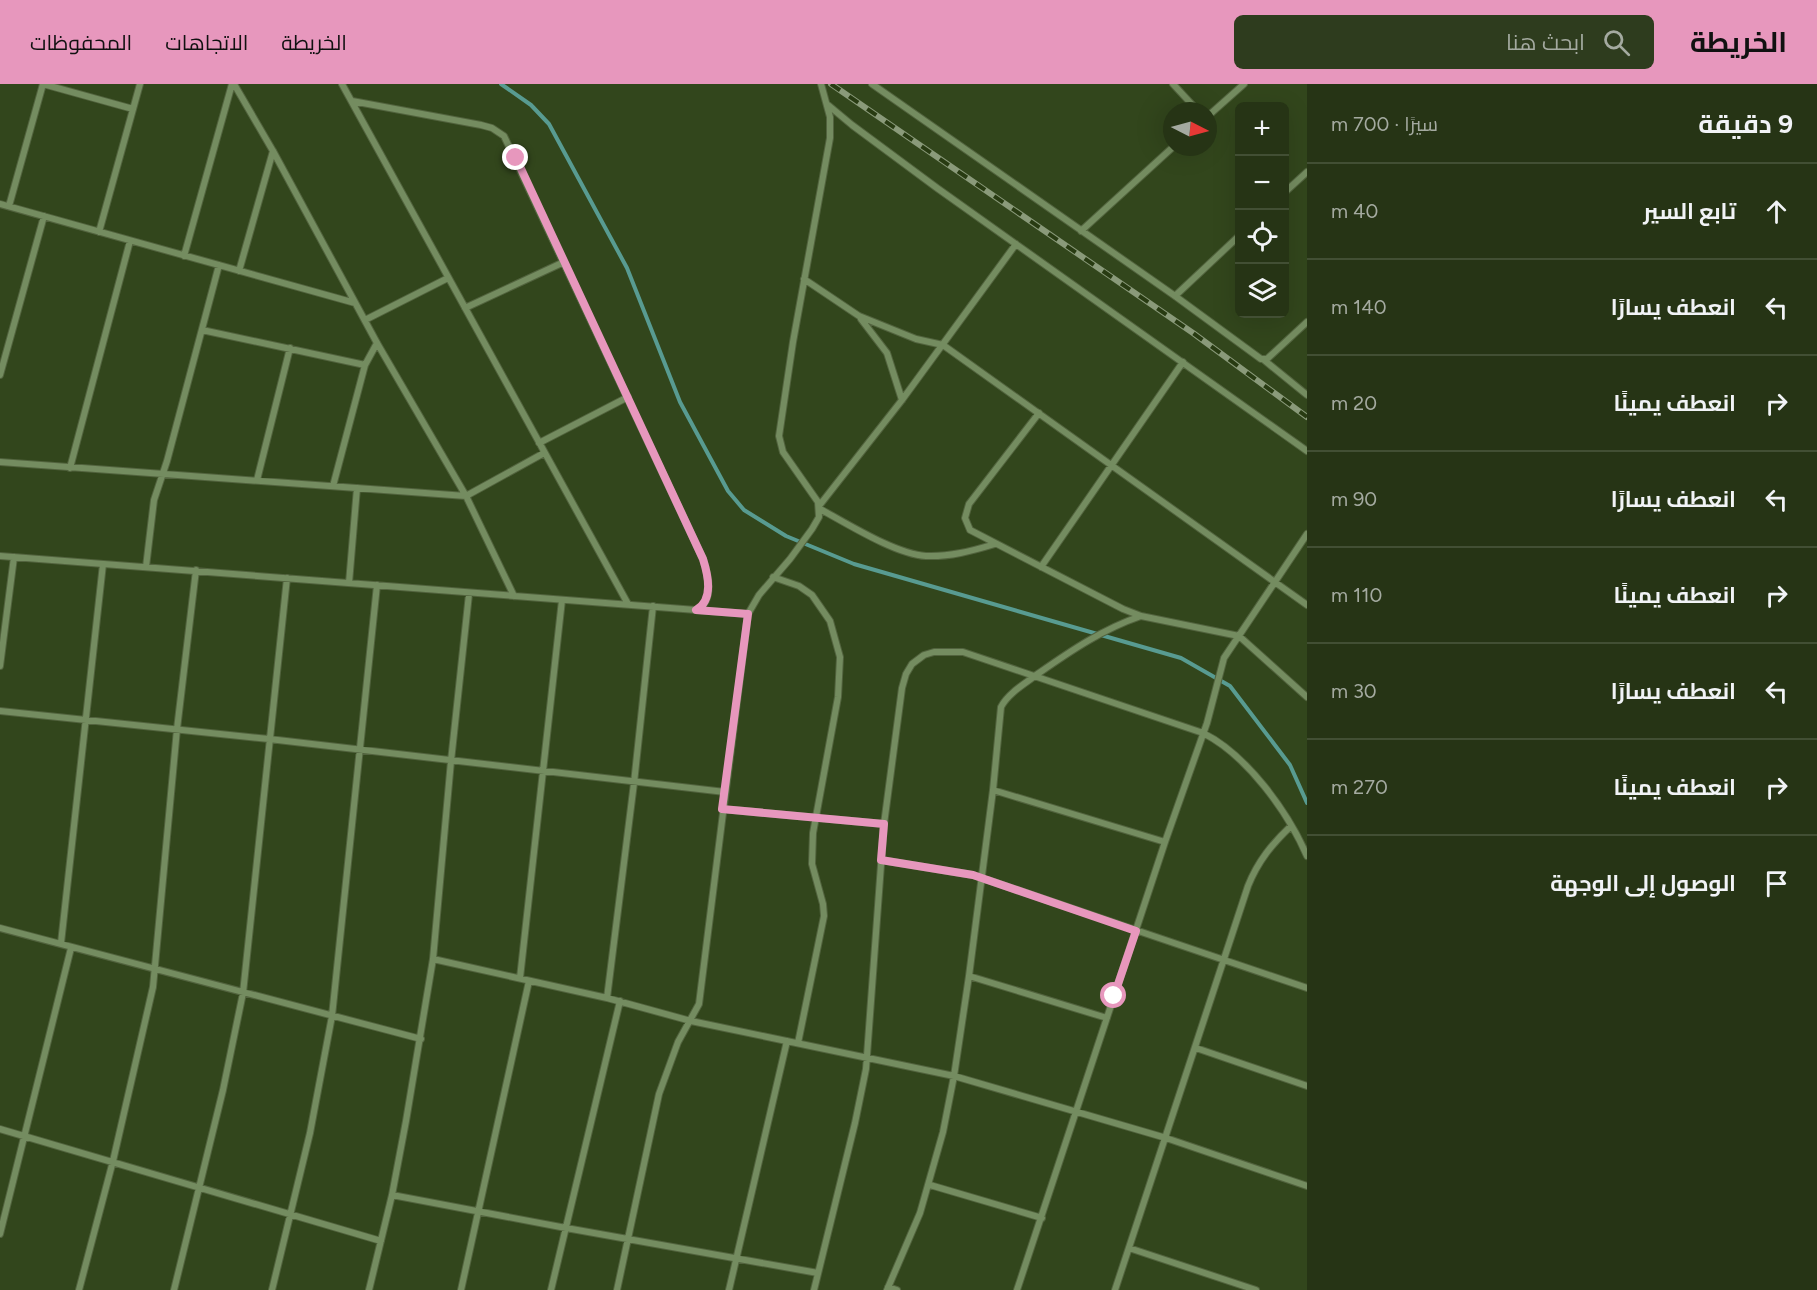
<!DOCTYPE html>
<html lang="ar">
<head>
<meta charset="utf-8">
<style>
	body { margin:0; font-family:Figtree,Cairo,sans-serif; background:#2e3c1e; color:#f1f3f6; direction:rtl }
	.controls { position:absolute; right:18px; top:18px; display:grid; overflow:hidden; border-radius:9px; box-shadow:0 6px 24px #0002 }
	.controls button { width:54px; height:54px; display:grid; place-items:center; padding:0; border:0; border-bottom:2px solid #424f34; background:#263415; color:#f1f3f6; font:30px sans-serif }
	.compass { position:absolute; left:1163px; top:18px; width:54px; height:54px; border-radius:50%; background:#263415; box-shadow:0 6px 24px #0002; rotate:96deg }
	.stop { position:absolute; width:18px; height:18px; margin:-14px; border:4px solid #e797bd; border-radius:50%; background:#fff }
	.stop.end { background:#e797bd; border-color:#fff; box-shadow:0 2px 6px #0008 }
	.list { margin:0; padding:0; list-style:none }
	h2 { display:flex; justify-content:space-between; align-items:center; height:78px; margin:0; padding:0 24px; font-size:26px }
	h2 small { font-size:20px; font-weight:400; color:#a4aaa0 }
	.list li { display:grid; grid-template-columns:39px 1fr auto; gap:18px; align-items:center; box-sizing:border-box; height:96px; padding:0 24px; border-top:2px solid #424f34 }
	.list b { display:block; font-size:22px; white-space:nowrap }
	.list em { font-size:20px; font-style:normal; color:#a4aaa0 }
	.icon { flex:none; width:33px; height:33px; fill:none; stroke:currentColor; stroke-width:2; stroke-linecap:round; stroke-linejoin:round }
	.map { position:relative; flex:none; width:1307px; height:1206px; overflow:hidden; direction:ltr }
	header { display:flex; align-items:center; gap:36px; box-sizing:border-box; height:84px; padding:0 30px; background:#e797bd; color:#111 }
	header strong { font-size:28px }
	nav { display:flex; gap:33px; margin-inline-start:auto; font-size:21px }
	.search { width:420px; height:54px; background:#2e3c1e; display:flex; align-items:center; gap:15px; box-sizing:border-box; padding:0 21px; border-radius:9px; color:#a4aaa0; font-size:22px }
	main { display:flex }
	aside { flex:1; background:#263415 }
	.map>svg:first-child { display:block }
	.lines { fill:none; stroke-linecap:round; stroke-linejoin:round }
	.stream { stroke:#589b91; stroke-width:4 }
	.minor-casing { stroke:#52633e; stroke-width:8 }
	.minor { stroke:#748c60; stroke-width:6 }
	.rail-casing { stroke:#8a9a7a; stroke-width:6 }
	.rail { stroke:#283b12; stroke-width:4; stroke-dasharray:11; stroke-linecap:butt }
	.route { stroke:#e797bd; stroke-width:8 }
</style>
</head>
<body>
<header>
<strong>الخريطة</strong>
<div class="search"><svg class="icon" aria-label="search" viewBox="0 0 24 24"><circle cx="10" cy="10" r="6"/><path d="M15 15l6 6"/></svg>ابحث هنا</div>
<nav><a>الخريطة</a><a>الاتجاهات</a><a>المحفوظات</a></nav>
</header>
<main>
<aside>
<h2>9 دقيقة<small>سيرًا · 700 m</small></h2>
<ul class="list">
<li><svg class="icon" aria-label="ahead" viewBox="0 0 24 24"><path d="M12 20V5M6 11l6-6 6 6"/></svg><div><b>تابع السير</b></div><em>40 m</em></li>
<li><svg class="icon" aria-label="left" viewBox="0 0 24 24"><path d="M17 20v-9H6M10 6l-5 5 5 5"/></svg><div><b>انعطف يسارًا</b></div><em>140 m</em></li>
<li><svg class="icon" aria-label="right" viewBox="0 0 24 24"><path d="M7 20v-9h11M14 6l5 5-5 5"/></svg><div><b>انعطف يمينًا</b></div><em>20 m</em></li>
<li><svg class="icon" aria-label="left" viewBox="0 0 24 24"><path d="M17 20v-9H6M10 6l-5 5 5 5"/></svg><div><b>انعطف يسارًا</b></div><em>90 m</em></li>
<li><svg class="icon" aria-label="right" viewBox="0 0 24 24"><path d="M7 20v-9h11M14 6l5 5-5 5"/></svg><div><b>انعطف يمينًا</b></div><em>110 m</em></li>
<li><svg class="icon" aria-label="left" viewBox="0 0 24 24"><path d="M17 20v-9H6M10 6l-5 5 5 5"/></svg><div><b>انعطف يسارًا</b></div><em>30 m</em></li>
<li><svg class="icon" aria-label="right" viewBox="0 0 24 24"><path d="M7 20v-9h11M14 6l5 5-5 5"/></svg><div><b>انعطف يمينًا</b></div><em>270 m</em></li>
<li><svg class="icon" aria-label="arrive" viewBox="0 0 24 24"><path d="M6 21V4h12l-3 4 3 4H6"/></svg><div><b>الوصول إلى الوجهة</b></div></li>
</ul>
</aside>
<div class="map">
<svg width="1307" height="1206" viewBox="0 0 1307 1206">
	<rect width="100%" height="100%" fill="#32461c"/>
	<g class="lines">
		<path class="stream" d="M501,0L531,21L549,40L627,184L680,318L728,407L744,426L786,452L854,480L1181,574L1230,602L1290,681L1307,719"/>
		<defs>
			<path id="minor" d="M43,0L133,25
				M234,0L273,67L377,259L466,412L514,512
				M342,0L628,520
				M872,0L1175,212L1261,275H1267L1307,238
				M1173,0L1198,27
				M352,17L481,41L492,44L504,52L703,475C708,490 715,516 697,526
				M828,21L852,41L937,104L1307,367
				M1208,32L1244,0
				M1284,109L1307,88
				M0,120L355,219
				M9,122L43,0
				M1081,147L1173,63
				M99,148L140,0
				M184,172L232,0
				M239,187L273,67
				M804,195L859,232L916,255L943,261L1307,521
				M1175,212L1240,151
				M465,224L564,178
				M861,235L887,269L902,316
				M365,236L448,194
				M202,246L365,281
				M1264,276L1307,311
				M0,291L44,132
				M1039,329L969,420L965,434L970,446L1123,525L1141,532L1239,552L1307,613
				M539,359L628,313
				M0,378L466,412L544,369
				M70,384L130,157
				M257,396L290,264
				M333,402L365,281L377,259
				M819,422L902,316L1016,160
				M820,425C848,440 895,470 926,472C949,473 972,467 995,460
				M0,472L748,530
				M146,483L154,416L167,377L219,181
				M1041,483L1183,278
				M773,493L799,502L812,511L830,537L840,573L838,613L813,749L812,780L823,820L824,832L798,959
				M349,499L357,404
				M0,582L14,473
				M0,627L269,655L725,708
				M993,706L1165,758
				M722,725L884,740
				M881,776L973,791L1307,904
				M0,844L421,955
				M61,859L103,480
				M433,875L607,914L691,937L954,992L1166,1054L1307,1102
				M969,892L1107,934
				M520,894L562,516
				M607,914L634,699L653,522
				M1196,964L1307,1002
				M0,1045L381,1157
				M930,1101L1042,1134
				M392,1111L566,1144L818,1189
				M0,1150L71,864
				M1129,1164L1256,1206
				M888,1203L897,1206
				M79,1206L113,1077L153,903L177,645L196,486
				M174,1206L223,1006L243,909L287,494
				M272,1206L310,1049L332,932L377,501
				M369,1206L392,1111L406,1037L433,875L451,677L469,510
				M461,1206L529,897
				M551,1206L620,917
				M617,1206L659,1010L678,958L699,920L748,530L759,511L790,475L812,445L819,433L818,418L783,368L779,352L793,258L830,54V33L821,0
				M729,1206L787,957
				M814,1206L855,1039L866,985L884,740L902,604L906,590L912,580L924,571L934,568H963L1203,649C1247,671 1288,728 1307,772
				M887,1206L920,1129L943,1048L954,992L969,892L993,706L1001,623C1008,609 1026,599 1039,589C1072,566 1103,545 1141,532
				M1017,1206L1165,758L1207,639L1224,574L1307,450
				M1115,1206L1248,802C1258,777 1272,760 1291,742"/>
		</defs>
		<use href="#minor" class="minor-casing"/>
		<use href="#minor" class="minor"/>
		<defs>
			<path id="rail" d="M831,0L1193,249L1307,333"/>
		</defs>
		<use href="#rail" class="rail-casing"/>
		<use href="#rail" class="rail"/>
	</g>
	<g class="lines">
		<path class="route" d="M516,74L703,475C708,491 714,516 696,526L748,530L722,725L884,740L881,776L973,791L1136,847L1114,912"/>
	</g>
</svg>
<div class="controls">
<button>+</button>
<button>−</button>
<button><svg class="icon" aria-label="locate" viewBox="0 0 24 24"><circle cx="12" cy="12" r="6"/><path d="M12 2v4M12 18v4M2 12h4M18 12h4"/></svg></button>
<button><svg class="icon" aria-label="layers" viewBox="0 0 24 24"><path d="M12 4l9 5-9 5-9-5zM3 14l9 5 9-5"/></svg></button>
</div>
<svg class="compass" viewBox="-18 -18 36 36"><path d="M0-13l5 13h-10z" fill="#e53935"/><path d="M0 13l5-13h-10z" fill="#a4aaa0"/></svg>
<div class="stop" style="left:1114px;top:912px"></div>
<div class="stop end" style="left:516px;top:74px"></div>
</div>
</main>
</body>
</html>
